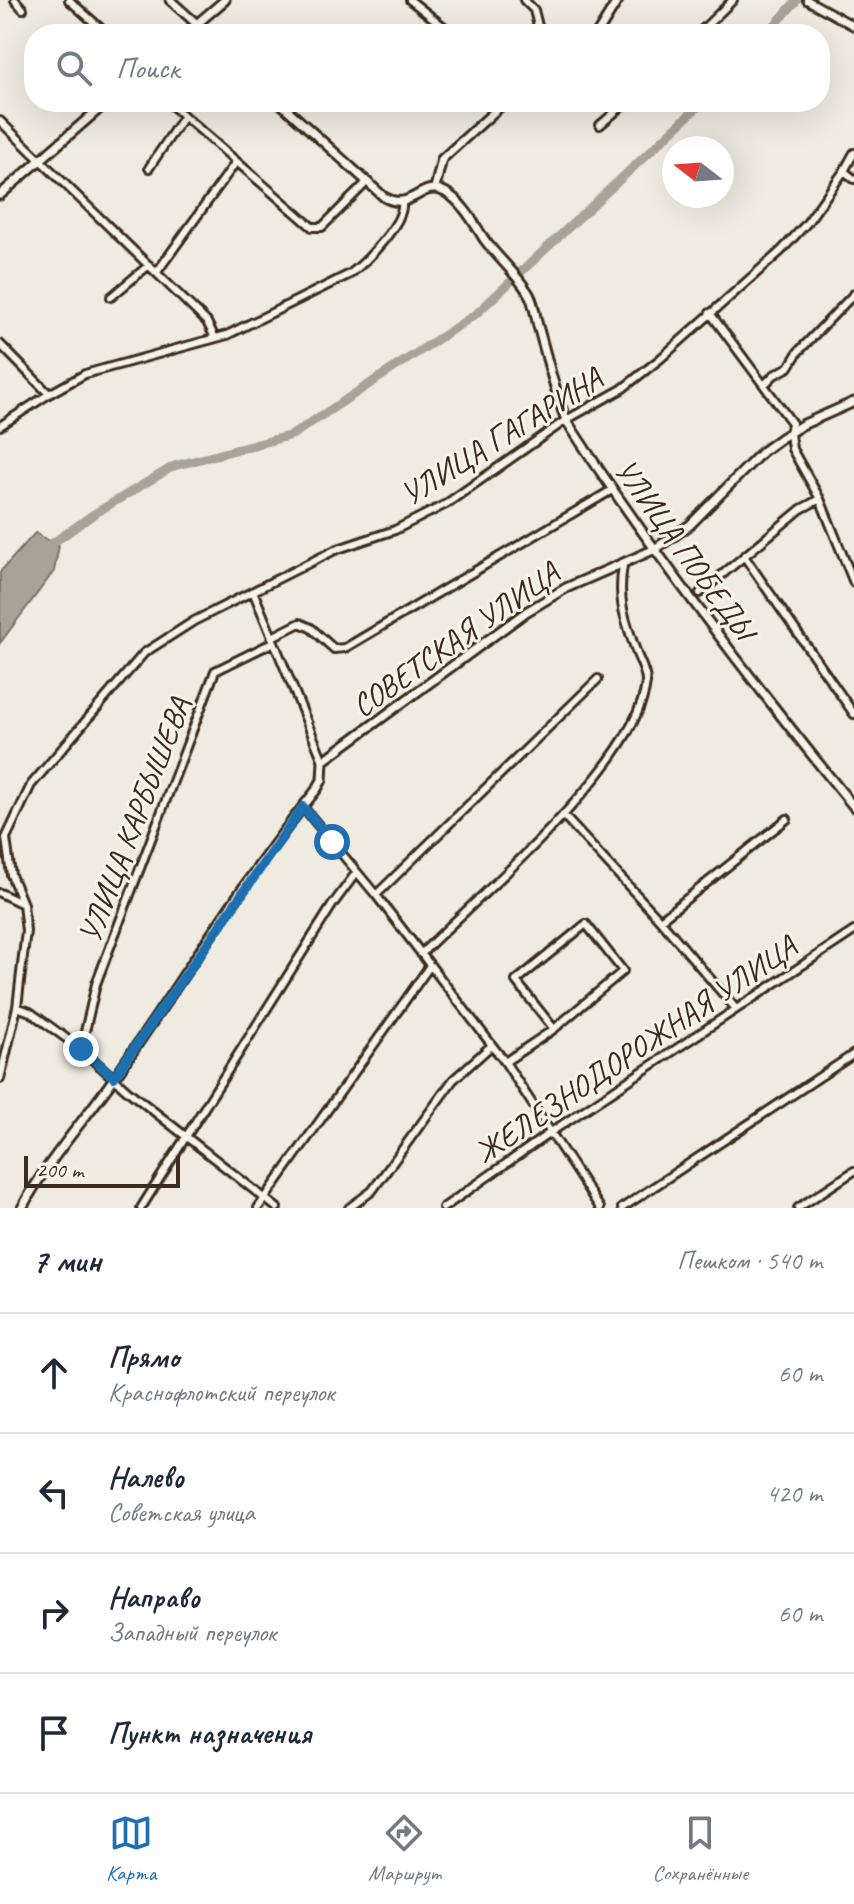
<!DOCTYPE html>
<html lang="ru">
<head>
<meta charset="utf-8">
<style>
	body { margin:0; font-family:Caveat,sans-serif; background:#f6f6f7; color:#1f2937 }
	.compass { position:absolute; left:662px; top:136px; width:72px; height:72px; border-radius:50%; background:#fff; box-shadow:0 8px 32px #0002; rotate:287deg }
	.scale { position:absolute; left:24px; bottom:20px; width:156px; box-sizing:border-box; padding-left:8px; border:4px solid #3b2a1e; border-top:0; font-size:22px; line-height:28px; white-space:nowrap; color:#3b2a1e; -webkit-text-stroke:6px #f7f3e8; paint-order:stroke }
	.stop { position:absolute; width:24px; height:24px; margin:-18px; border:6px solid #1f6fb2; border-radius:50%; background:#fff }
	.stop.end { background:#1f6fb2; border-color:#fff; box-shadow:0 2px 8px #0008 }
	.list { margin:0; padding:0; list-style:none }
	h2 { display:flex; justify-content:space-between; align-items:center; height:104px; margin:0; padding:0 32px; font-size:34px }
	h2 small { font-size:26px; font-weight:400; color:#747a83 }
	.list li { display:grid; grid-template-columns:52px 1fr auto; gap:24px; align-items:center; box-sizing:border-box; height:120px; padding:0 32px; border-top:2px solid #e0e1e3 }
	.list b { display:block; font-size:30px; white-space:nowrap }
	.list p { margin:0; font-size:26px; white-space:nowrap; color:#747a83 }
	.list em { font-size:26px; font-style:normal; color:#747a83 }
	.icon { flex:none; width:44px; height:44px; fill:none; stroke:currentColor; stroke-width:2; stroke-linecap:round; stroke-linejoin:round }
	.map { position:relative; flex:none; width:854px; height:1208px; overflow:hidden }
	.search { position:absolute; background:#fff; box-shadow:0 8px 32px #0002; left:24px; right:24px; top:24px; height:88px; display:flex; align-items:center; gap:20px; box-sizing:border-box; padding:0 28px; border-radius:32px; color:#747a83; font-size:30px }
	.sheet { height:584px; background:#fff }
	nav { display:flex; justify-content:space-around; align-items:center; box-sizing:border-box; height:112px; border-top:2px solid #e0e1e3; background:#fff; font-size:22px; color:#747a83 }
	nav a { display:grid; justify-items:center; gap:4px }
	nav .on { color:#1f6fb2 }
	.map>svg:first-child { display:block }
	.water { fill:#aaa296; stroke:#7e7266; stroke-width:2 }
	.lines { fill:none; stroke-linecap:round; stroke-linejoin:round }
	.river { stroke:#aaa296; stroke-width:9 }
	.minor-casing { stroke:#3b2a1e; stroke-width:12 }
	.tertiary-casing { stroke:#3b2a1e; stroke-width:13 }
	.minor { stroke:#f7f3e8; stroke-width:6 }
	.tertiary { stroke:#f7f3e8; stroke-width:7 }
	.route { stroke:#1f6fb2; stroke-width:10 }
	.labels { text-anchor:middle; stroke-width:6; stroke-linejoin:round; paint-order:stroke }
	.street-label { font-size:32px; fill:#3b2a1e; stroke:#f7f3e8 }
</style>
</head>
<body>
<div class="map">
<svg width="854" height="1208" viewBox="0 0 854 1208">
	<rect width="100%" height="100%" fill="#efebe0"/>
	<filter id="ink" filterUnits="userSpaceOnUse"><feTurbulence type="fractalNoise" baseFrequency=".0125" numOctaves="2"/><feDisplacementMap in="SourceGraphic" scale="16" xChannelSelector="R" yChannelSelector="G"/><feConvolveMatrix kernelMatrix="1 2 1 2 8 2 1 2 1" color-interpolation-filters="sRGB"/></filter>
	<g filter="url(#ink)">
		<path class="water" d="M35,533L59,546L54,571L0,643V572Z"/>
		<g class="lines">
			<path class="river" d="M767,34L797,0
				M43,550L94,514L174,466L292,435L476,314L703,102"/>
			<defs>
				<path id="minor" d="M15,0L23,9
					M69,0L107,34
					M410,0L453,34
					M524,0L534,10L540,34
					M807,0L854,26
					M698,34L733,0
					M168,102L312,227H322L367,182
					M0,121L207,322L215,338
					M600,125L627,102
					M149,168L183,117
					M844,171L854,179
					M157,272L236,162
					M111,297L149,265
					M710,313L792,423L790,433L792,449L820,499L854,583
					M0,344L49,394
					M765,384L774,375L789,367L798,352L854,294
					M0,426L49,394L85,374L227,335L350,274C366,262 405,222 402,203
					M744,556L854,714
					M253,591L323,761
					M700,593L801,509L820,499
					M272,637L300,623L311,628L334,649L345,648L612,490
					M303,807L376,895L505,1062L600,1208
					M563,815L660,920L736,1009
					M0,893L23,904
					M376,895L598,679
					M660,920L787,819
					M421,954C480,894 637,765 646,683C647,674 640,662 637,654C625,619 617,602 623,565
					M17,1007L30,1012L81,1049L128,1091L277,1208
					M81,1049L96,984L215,671L274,642
					M505,1062L554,1029L623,971L586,924L516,981L554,1029
					M0,1079L17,1007L26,931L23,904L11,875L6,838L31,785L144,653L194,621L335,550L395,530L446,504L566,420L622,389L660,359L781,251L807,223L844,171L854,153
					M141,1208L333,904L356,873
					M258,1208L429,967
					M349,1208L372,1191L453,1080L491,1046
					M443,1208L551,1132L854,931
					M622,1208L854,1054
					M798,1208L854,1171"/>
				<path id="tertiary" d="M170,0L208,34
					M185,34L225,0
					M597,34L618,0
					M279,102L384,197C412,213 421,179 445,192C462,201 474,223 484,239C497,257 515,272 527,291C534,300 535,315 538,326C547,357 554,389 566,420C654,555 752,682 854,807
					M435,188L442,159L505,102
					M0,195L107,102
					M22,1208C48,1159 86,1119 117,1074C183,979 244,879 317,789L322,780L323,761L526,612L566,588L653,550L690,525L763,451L781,438L802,425L854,402"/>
			</defs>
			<use href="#minor" class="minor-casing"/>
			<use href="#tertiary" class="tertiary-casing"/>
			<use href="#minor" class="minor"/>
			<use href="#tertiary" class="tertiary"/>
		</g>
	</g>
	<g class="lines" filter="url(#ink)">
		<path class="route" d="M81,1049L114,1077L303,807L332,842"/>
	</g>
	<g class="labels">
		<g class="street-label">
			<text transform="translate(501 436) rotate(-32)" y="11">УЛИЦА ГАГАРИНА</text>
			<text transform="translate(685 549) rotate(54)" y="11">УЛИЦА ПОБЕДЫ</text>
			<text transform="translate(455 639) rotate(-35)" y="11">СОВЕТСКАЯ УЛИЦА</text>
			<text transform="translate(134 820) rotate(-69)" y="11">УЛИЦА КАРБЫШЕВА</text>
			<text transform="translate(635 1049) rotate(-34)" y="11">ЖЕЛЕЗНОДОРОЖНАЯ УЛИЦА</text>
		</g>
	</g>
</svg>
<svg class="compass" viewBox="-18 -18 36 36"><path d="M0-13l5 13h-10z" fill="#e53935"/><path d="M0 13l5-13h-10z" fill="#747a83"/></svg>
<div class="scale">200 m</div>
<div class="stop" style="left:332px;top:842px"></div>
<div class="stop end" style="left:81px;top:1049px"></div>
<div class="search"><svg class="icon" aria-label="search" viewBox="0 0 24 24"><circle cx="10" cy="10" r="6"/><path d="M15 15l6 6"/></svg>Поиск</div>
</div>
<section class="sheet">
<h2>7 мин<small>Пешком · 540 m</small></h2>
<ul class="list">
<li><svg class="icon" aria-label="ahead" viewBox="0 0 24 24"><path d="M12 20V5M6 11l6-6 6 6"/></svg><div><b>Прямо</b><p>Краснофлотский переулок</p></div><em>60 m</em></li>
<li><svg class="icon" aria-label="left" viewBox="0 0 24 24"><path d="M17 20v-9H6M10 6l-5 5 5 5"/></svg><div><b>Налево</b><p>Советская улица</p></div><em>420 m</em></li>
<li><svg class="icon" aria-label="right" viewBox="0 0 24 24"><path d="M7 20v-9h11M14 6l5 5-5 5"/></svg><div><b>Направо</b><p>Западный переулок</p></div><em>60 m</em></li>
<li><svg class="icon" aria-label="arrive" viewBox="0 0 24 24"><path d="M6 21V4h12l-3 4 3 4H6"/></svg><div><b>Пункт назначения</b></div></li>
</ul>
</section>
<nav>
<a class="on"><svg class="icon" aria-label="map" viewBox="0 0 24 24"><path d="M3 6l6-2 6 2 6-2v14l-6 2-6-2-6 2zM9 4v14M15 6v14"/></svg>Карта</a>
<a><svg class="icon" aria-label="directions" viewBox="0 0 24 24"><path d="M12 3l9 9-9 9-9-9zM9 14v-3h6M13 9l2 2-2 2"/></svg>Маршрут</a>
<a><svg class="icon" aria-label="saved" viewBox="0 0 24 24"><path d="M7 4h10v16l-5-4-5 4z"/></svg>Сохранённые</a>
</nav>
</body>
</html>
